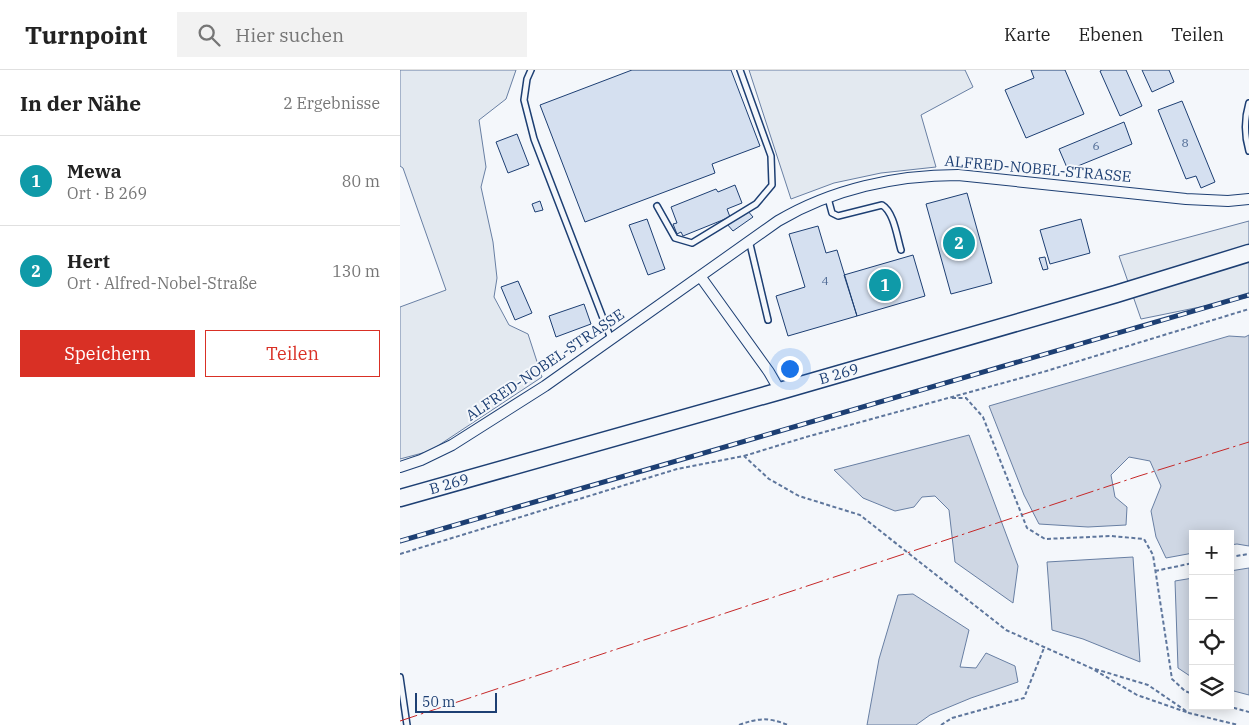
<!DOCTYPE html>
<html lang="de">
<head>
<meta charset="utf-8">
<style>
	body { margin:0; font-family:"IBM Plex Serif",serif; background:#f2f2f2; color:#222 }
	.controls { position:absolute; right:15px; bottom:15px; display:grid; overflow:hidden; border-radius:0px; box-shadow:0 2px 12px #0003 }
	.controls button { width:45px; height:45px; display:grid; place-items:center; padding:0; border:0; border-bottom:1px solid #e0e0e0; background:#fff; color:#222; font:25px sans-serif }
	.scale { position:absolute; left:15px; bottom:12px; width:82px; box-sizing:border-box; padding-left:5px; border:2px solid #1d3f73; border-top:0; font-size:14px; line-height:18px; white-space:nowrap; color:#1d3f73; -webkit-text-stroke:4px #f4f7fb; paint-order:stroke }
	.you { position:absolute; left:389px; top:298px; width:18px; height:18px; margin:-12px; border:4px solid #fff; border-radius:50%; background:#1a73e8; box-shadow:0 0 0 8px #1a73e833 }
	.badge { display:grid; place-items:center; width:32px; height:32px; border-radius:50%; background:#d93025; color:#fff; font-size:16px; font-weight:700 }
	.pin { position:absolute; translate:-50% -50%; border:2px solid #fff; box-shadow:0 1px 5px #0006 }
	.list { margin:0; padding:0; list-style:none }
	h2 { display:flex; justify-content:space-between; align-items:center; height:65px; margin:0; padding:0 20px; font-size:21px }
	h2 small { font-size:16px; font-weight:400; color:#767676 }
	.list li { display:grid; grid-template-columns:32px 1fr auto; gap:15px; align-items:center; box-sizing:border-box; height:90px; padding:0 20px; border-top:1px solid #e0e0e0 }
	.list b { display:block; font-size:19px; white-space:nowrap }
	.list p { margin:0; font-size:16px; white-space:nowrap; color:#767676 }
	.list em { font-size:16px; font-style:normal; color:#767676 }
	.actions { display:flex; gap:10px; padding:15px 20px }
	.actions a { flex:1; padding:11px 0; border:1px solid #d93025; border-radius:0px; text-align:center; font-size:18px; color:#d93025 }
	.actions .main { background:#d93025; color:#fff }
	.icon { flex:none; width:28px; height:28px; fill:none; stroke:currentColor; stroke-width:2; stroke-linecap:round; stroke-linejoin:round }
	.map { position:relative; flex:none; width:849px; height:655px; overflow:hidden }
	header { display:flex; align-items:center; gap:30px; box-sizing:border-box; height:70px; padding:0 25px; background:#fff; border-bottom:1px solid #e0e0e0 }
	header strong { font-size:24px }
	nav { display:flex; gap:28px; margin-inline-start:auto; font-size:18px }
	.search { width:350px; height:45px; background:#f2f2f2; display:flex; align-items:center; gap:12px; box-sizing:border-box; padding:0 18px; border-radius:0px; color:#767676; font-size:19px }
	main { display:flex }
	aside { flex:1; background:#fff }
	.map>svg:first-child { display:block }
	.green { fill:#e3e9f0; stroke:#687fa3 }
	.water { fill:#cfd7e4; stroke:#687fa3 }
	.building { fill:#d5e0f0; stroke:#1d3f73 }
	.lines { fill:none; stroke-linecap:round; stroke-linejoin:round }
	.lane-casing { stroke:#1d3f73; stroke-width:8 }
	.street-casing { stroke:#1d3f73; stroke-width:12 }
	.primary-casing { stroke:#1d3f73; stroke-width:19 }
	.path { stroke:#5e769c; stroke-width:2; stroke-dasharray:4 2.5; stroke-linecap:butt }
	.lane { stroke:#f4f7fb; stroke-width:5 }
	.street { stroke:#f4f7fb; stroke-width:10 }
	.primary { stroke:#f4f7fb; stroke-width:16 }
	.rail-casing { stroke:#1d3f73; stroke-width:5 }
	.rail { stroke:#f4f7fb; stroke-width:3; stroke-dasharray:9; stroke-linecap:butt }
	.power { stroke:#c62828; stroke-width:1; stroke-dasharray:18 4 2.5 4; stroke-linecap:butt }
	.labels { text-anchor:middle; stroke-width:4; stroke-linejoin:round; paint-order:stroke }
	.number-label { font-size:12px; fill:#4b6792 }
	.street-label { font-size:15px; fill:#1d3f73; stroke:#f4f7fb }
</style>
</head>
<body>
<header>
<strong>Turnpoint</strong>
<div class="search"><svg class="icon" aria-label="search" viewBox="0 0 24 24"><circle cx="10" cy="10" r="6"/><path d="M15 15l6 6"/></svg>Hier suchen</div>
<nav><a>Karte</a><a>Ebenen</a><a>Teilen</a></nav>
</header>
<main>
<aside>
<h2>In der Nähe<small>2 Ergebnisse</small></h2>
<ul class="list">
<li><span class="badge" style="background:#0f9aa8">1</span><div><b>Mewa</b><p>Ort · B 269</p></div><em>80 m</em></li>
<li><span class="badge" style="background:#0f9aa8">2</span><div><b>Hert</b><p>Ort · Alfred-Nobel-Straße</p></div><em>130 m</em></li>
</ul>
<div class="actions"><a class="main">Speichern</a><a>Teilen</a></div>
</aside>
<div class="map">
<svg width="849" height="655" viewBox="0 0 849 655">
	<rect width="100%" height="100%" fill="#f4f7fb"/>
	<path class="green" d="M0,0H116L106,29L79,50L86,97L81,117L93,172L97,208L94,227L109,255L128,264L142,307L30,381L0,389V237L46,220L3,98L0,96Z
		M349,0H565L573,17L521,45L536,97L481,103L434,113L391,129Z
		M849,151V227L741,249L719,186Z"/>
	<path class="water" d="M849,265V476L837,474L830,475V464H793V483L766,488L756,467L751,441L761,416L750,391L729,387L711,405L715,427L727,437L726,455L688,457L639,454L624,425L589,336L829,266L845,267Z
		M569,365L618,496L613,533L555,492L549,440L535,426L522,427L514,437L495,441L463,428L434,400Z
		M733,487L740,592L683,569L652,560L647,492Z
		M849,498V625L830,620V501Z
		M793,508V608L778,598L775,511Z
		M513,524L569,560L560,597L576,598L586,583L615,596L618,612L571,628L530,645L516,655H467L479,589L498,525Z"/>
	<path class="building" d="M232,0H331L360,76L312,94L315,103L185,152L140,35Z
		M631,0H665L684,44L626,68L605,20L634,8Z
		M702,0H726L742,36L720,46L700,1Z
		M742,0H769L774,12L752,22Z
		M782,31L815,112L801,118L796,106L786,109L758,40Z
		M724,52L732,74L668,100L659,79Z
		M117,64L129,95L108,103L96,72Z
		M335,115L342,133L327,139L330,147L283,166L281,162L277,164L273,154L277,153L271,137L316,119L318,122Z
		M567,123L592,213L551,224L526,134Z
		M140,131L143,140L135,142L132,134Z
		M347,140L353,147L333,161L327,154Z
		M247,149L265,199L248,205L229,155Z
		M681,149L690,183L650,194L640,160Z
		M418,156L426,183L437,180L457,246L388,266L376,226L405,217L389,164Z
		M513,185L525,226L457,246L444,205Z
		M645,187L648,199L643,200L639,188Z
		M118,211L132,243L115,250L101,217Z
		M184,234L191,254L156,267L149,246Z"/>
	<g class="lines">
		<defs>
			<path id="lane" d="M131,0L127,9L124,30L134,69L211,269
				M849,33C844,50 844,64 849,81
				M428,128L432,143L438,146L482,135C494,142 497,167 501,180
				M257,136L275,168L292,173L356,134L372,115L371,86L340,0
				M349,170L368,250
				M0,607L7,655"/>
			<path id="street" d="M300,206L369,302L380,321
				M0,397L21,390L52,375L145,316L378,151C432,119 496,105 558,105L786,129L828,131L849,129"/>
			<g id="primary">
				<path id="s1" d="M0,428L380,321L716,224L849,183"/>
			</g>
		</defs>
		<use href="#lane" class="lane-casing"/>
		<use href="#street" class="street-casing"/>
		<use href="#primary" class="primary-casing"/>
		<path class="path" d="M552,328H566L583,347L627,458L645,469L711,466L744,469L753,485L772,609L785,621L793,624
			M344,386L406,367L643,302L849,239
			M0,484L277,399L344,386L369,409L399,426L460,445L606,560L691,598L737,625L789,643
			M830,487L849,484
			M755,501L793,493
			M695,599L748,615L789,643L838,655
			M827,636L849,642
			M339,655C358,648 368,647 388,655
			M541,655L552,648L624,628L644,578"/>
		<use href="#lane" class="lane"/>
		<use href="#street" class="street"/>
		<use href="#primary" class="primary"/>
		<defs>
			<path id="rail" d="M0,471L849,225"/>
		</defs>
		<use href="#rail" class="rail-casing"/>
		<use href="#rail" class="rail"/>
		<path class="power" d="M0,651L739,406L849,372"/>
	</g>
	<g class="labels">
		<g class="number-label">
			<text x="785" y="77">8</text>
			<text x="696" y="80">6</text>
			<text x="425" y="215">4</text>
		</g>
		<g class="street-label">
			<text transform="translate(638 99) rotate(5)" y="5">ALFRED-NOBEL-STRASSE</text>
			<text transform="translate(145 295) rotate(-34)" y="5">ALFRED-NOBEL-STRASSE</text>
			<text dy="5" stroke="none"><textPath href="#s1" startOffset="456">B 269</textPath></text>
			<text dy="5" stroke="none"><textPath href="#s1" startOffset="51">B 269</textPath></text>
		</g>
	</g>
</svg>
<div class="controls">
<button>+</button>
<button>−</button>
<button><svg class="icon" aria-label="locate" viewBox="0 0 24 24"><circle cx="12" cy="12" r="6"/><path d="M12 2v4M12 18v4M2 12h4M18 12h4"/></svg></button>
<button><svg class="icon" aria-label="layers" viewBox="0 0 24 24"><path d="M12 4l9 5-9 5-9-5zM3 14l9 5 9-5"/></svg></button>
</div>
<div class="scale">50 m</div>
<div class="you"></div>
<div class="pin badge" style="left:485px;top:215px;background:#0f9aa8">1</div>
<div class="pin badge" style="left:559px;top:173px;background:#0f9aa8">2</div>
</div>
</main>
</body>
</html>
